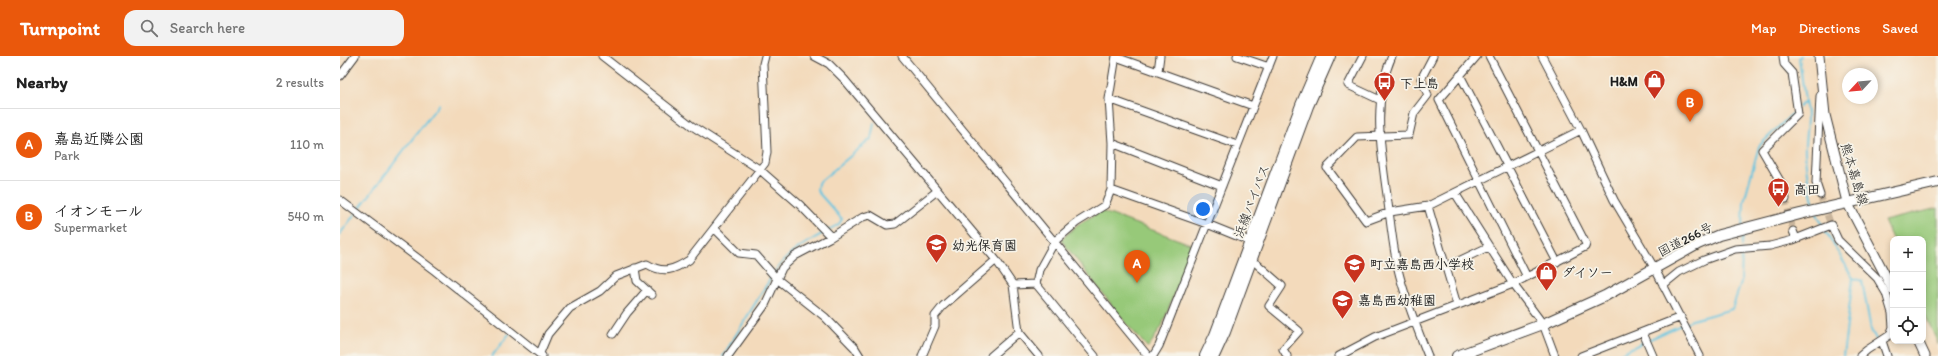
<!DOCTYPE html>
<html lang="en">
<head>
<meta charset="utf-8">
<style>
	body { margin:0; font-family:Itim,"Klee One",sans-serif; background:#f2f2f2; color:#222 }
	.controls { position:absolute; right:12px; bottom:12px; display:grid; overflow:hidden; border-radius:8px; box-shadow:0 2px 6px #0003 }
	.controls button { width:36px; height:36px; display:grid; place-items:center; padding:0; border:0; border-bottom:1px solid #e0e0e0; background:#fff; color:#222; font:20px sans-serif }
	.compass { position:absolute; left:1502px; top:12px; width:36px; height:36px; border-radius:50%; background:#fff; box-shadow:0 2px 6px #0003; rotate:244deg }
	.you { position:absolute; left:863px; top:153px; width:14px; height:14px; margin:-10px; border:3px solid #fff; border-radius:50%; background:#1a73e8; box-shadow:0 0 0 6px #1a73e833 }
	.badge { display:grid; place-items:center; width:26px; height:26px; border-radius:50%; background:#ea580c; color:#fff; font-size:13px; font-weight:700 }
	.pin { position:absolute; translate:-50% -33px; filter:drop-shadow(0 1px 2px #0008) }
	.pin::after { content:''; position:absolute; top:21px; width:14px; height:12px; background:inherit; clip-path:polygon(0 0,100% 0,50% 100%) }
	.list { margin:0; padding:0; list-style:none }
	h2 { display:flex; justify-content:space-between; align-items:center; height:52px; margin:0; padding:0 16px; font-size:17px }
	h2 small { font-size:13px; font-weight:400; color:#767676 }
	.list li { display:grid; grid-template-columns:26px 1fr auto; gap:12px; align-items:center; box-sizing:border-box; height:72px; padding:0 16px; border-top:1px solid #e0e0e0 }
	.list b { display:block; font-size:15px; white-space:nowrap }
	.list p { margin:0; font-size:13px; white-space:nowrap; color:#767676 }
	.list em { font-size:13px; font-style:normal; color:#767676 }
	.icon { flex:none; width:22px; height:22px; fill:none; stroke:currentColor; stroke-width:2; stroke-linecap:round; stroke-linejoin:round }
	.map { position:relative; flex:none; width:1598px; height:300px; overflow:hidden }
	header { display:flex; align-items:center; gap:24px; box-sizing:border-box; height:56px; padding:0 20px; background:#ea580c; color:#fff }
	header strong { font-size:19px }
	nav { display:flex; gap:22px; margin-inline-start:auto; font-size:14px }
	.search { width:280px; height:36px; background:#f2f2f2; display:flex; align-items:center; gap:10px; box-sizing:border-box; padding:0 14px; border-radius:12px; color:#767676; font-size:15px }
	main { display:flex }
	aside { flex:1; background:#fff }
	.map>svg:first-child { display:block }
	.green { fill:#97c979; stroke:#5a724a }
	.lines { fill:none; stroke-linecap:round; stroke-linejoin:round }
	.stream { stroke:#62c4e0; stroke-width:2 }
	.minor-tunnel { stroke:#c8b49b; stroke-width:7; stroke-dasharray:7 3.5; stroke-linecap:butt }
	.minor-casing { stroke:#3c3834; stroke-width:9 }
	.major-casing { stroke:#3c3834; stroke-width:11 }
	.highway-casing { stroke:#3c3834; stroke-width:12 }
	.minor { stroke:#fff; stroke-width:7 }
	.major { stroke:#fff; stroke-width:9 }
	.highway { stroke:#fff; stroke-width:10 }
	.labels { text-anchor:middle; stroke-width:3.5; stroke-linejoin:round; paint-order:stroke }
	.poi-label { font-size:13px; font-weight:bold; fill:#1c1c1c; stroke:#f7f3e8; text-anchor:start }
	.street-label { font-size:13px; fill:#1c1c1c; stroke:#f7f3e8 }
</style>
</head>
<body>
<header>
<strong>Turnpoint</strong>
<div class="search"><svg class="icon" aria-label="search" viewBox="0 0 24 24"><circle cx="10" cy="10" r="6"/><path d="M15 15l6 6"/></svg>Search here</div>
<nav><a>Map</a><a>Directions</a><a>Saved</a></nav>
</header>
<main>
<aside>
<h2>Nearby<small>2 results</small></h2>
<ul class="list">
<li><span class="badge">A</span><div><b>嘉島近隣公園</b><p>Park</p></div><em>110 m</em></li>
<li><span class="badge">B</span><div><b>イオンモール</b><p>Supermarket</p></div><em>540 m</em></li>
</ul>
</aside>
<div class="map">
<svg width="1598" height="300" viewBox="0 0 1598 300">
	<rect width="100%" height="100%" fill="#f7f3e8"/>
	<filter id="ink" filterUnits="userSpaceOnUse"><feTurbulence type="fractalNoise" baseFrequency=".025" numOctaves="2"/><feDisplacementMap in="SourceGraphic" scale="8" xChannelSelector="R" yChannelSelector="G"/><feConvolveMatrix kernelMatrix="1 2 1 2 8 2 1 2 1" color-interpolation-filters="sRGB"/></filter>
	<filter id="wash" filterUnits="userSpaceOnUse"><feTurbulence type="fractalNoise" baseFrequency=".012" numOctaves="4" result="noise"/><feDisplacementMap in="SourceGraphic" scale="16" xChannelSelector="R" yChannelSelector="G"/><feGaussianBlur stdDeviation="0.9" result="paint"/><feColorMatrix in="noise" values="0 0 0 0 0 0 0 0 0 0 0 0 0 0 0 0 0 1.4 0 .05"/><feComposite in="paint" operator="in"/></filter>
	<g filter="url(#wash)">
		<rect width="100%" height="100%" fill="#f3dabb"/>
		<path class="green" d="M1598,152V288L1583,254V183H1553V185L1544,165Z
			M761,155L853,189L822,270L808,292L785,266L721,184L737,169Z"/>
		<g class="lines">
			<path class="stream" d="M1465,45C1469,60 1466,72 1465,88C1464,110 1469,131 1475,152
				M1459,51L1465,45L1459,2L1461,0
				M19,153L99,48
				M1477,158L1483,170
				M1403,170L1404,145L1419,90L1456,54
				M1485,174L1513,222L1503,300
				M0,178L15,158
				M1402,190L1403,177
				M434,217C449,193 476,182 499,168L502,163L477,135L478,127L531,83L534,67
				M1513,222L1522,225L1531,274L1542,294
				M1308,284L1352,264L1392,253L1401,227L1402,195
				M152,300L169,278
				M383,300L432,220
				M1275,300L1304,286"/>
		</g>
	</g>
	<g filter="url(#ink)">
		<g class="lines">
			<path class="minor-tunnel" d="M1480,139L1491,169
				M1446,143L1453,175"/>
			<defs>
				<path id="minor" d="M262,0L352,70L419,113L460,149L491,181
					M474,0L489,8L504,23L656,204L673,229L679,276L699,300
					M562,0L808,300
					M897,0L929,11
					M1023,0L1008,29L1040,44
					M1052,0C1033,43 1040,88 1046,132C1050,159 1052,187 1058,213C1065,243 1077,272 1088,300
					M1093,0L1081,23L1088,39L1074,57L1069,79L1017,81L987,112L1026,165L1050,156L1088,150L1241,74
					M1137,0L1099,44L1187,221
					M1202,0L1241,74L1274,144L1315,213L1360,300
					M1443,0L1444,8L1452,17L1458,58L1422,94L1443,130L1446,143
					M776,1L913,50
					M818,15L820,0
					M1120,19L1217,206
					M0,20L15,0
					M769,43L897,89
					M772,87L882,130
					M771,134L867,168L914,187
					M1115,137L1173,228L1203,268L1215,300
					M1480,139L1476,127L1480,40
					M0,144L95,215L202,300
					M1088,150L1117,249
					M374,172L399,197L416,199L437,223L485,261L515,292L520,300
					M1453,184L1491,169L1498,184L1537,222L1546,237L1552,257L1553,271L1550,279L1527,294L1520,300
					M917,208L942,230L929,250L959,275L943,293L947,300
					M1106,211L1148,191
					M295,212L297,225L312,239
					M696,228L699,214L715,185L736,167L765,149L771,134L772,87L769,43L776,0
					M696,228L755,300
					M673,229L696,228
					M1323,229L1339,216L1364,204L1395,193L1430,190L1453,184L1455,180L1453,175
					M1303,277L1313,300
					M273,278L287,257L307,234
					M1542,285L1547,300
					M200,297L208,278L230,252L260,235L276,220L307,208C323,218 334,214 349,204L425,107L427,96L423,8L425,0
					M388,300L425,249L442,212L455,200L491,181L523,161L530,159L547,169L555,168L597,135
					M582,300L595,270V260L603,250L656,204
					M651,300L679,276
					M813,300L819,290L933,0
					M999,300L1035,281L1173,228L1245,191L1246,188L1149,0
					M1241,300L1341,261"/>
				<path id="major" d="M1479,0L1485,59L1507,146L1553,234
					M1578,285L1585,300"/>
				<path id="highway" d="M865,300L875,279L961,49L982,0
					M874,300L885,276L968,50L990,0
					M1117,300L1203,268L1265,240L1358,188L1379,179L1460,158L1598,126"/>
			</defs>
			<use href="#minor" class="minor-casing"/>
			<use href="#major" class="major-casing"/>
			<use href="#highway" class="highway-casing"/>
			<use href="#minor" class="minor"/>
			<use href="#major" class="major"/>
			<use href="#highway" class="highway"/>
		</g>
	</g>
	<defs>
		<symbol id="shop-pin" viewBox="-11 -11 22 30"><path d="M0 17L-7.5 6A9.5 9.5 0 1 1 7.5 6Z" fill="#c8321e" stroke="#f7f3e8"/><path d="M-5-2.5h2.3a2.7 3.5 0 0 1 5.4 0H5L5.5 6h-11ZM-1.5-2.5h3a1.5 2.3 0 0 0-3 0Z" fill="#fff"/></symbol>
		<symbol id="bus-pin" viewBox="-11 -11 22 30"><path d="M0 17L-7.5 6A9.5 9.5 0 1 1 7.5 6Z" fill="#c8321e" stroke="#f7f3e8"/><path d="M-5-6H5V4H4V6H2V4H-2V6H-4V4H-5ZM-3.5-4V0h7V-4ZM-3.5 1.2v1.5H-2V1.2ZM2 1.2v1.5H3.5V1.2Z" fill="#fff"/></symbol>
		<symbol id="school-pin" viewBox="-11 -11 22 30"><path d="M0 17L-7.5 6A9.5 9.5 0 1 1 7.5 6Z" fill="#c8321e" stroke="#f7f3e8"/><path d="M0-5L7-2L0 1L-7-2ZM-4 1L0 2.5L4 1V4Q0 6-4 4Z" fill="#fff"/></symbol>
	</defs>
	<g fill-rule="evenodd">
		<use href="#shop-pin" x="1302" y="12" width="25" height="34"/>
		<use href="#bus-pin" x="1032" y="14" width="25" height="34"/>
		<use href="#bus-pin" x="1426" y="120" width="25" height="34"/>
		<use href="#school-pin" x="584" y="176" width="25" height="34"/>
		<use href="#school-pin" x="1002" y="196" width="25" height="34"/>
		<use href="#shop-pin" x="1194" y="204" width="25" height="34"/>
		<use href="#school-pin" x="990" y="232" width="25" height="34"/>
	</g>
	<g class="labels">
		<g class="poi-label">
			<text x="1298" y="30" text-anchor="end">H&amp;M</text>
			<text x="1060" y="32">下上島</text>
			<text x="1454" y="138">高田</text>
			<text x="612" y="194">幼光保育園</text>
			<text x="1030" y="213">町立嘉島西小学校</text>
			<text x="1222" y="221">ダイソー</text>
			<text x="1018" y="249">嘉島西幼稚園</text>
		</g>
		<g class="street-label">
			<text transform="translate(1515 118) rotate(73)" y="5">熊本嘉島線</text>
			<text transform="translate(911 145) rotate(-69)" y="5">浜線バイパス</text>
			<text transform="translate(1345 183) rotate(-27)" y="5">国道266号</text>
		</g>
	</g>
</svg>
<div class="controls">
<button>+</button>
<button>−</button>
<button><svg class="icon" aria-label="locate" viewBox="0 0 24 24"><circle cx="12" cy="12" r="6"/><path d="M12 2v4M12 18v4M2 12h4M18 12h4"/></svg></button>
</div>
<svg class="compass" viewBox="-18 -18 36 36"><path d="M0-13l5 13h-10z" fill="#e53935"/><path d="M0 13l5-13h-10z" fill="#767676"/></svg>
<div class="you"></div>
<div class="pin badge" style="left:797px;top:227px">A</div>
<div class="pin badge" style="left:1350px;top:66px">B</div>
</div>
</main>
</body>
</html>
